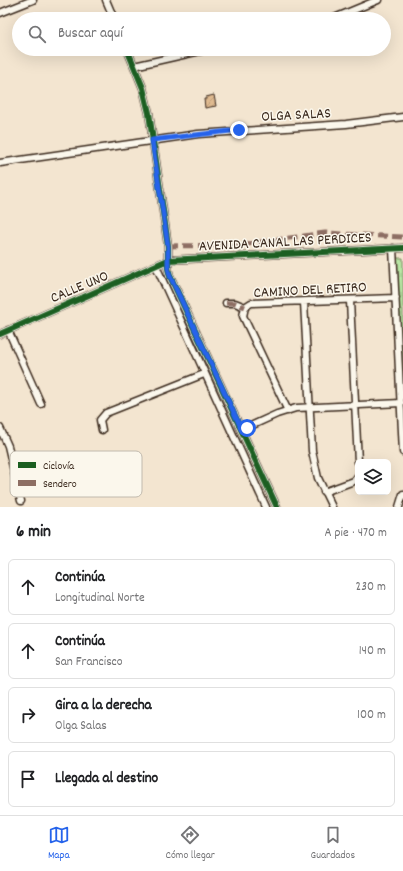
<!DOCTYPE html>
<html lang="es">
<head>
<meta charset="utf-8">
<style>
	body { margin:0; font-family:Dekko,sans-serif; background:#f2f2f2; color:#202124 }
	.controls { position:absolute; right:12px; bottom:12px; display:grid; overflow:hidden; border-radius:6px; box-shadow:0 4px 16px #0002 }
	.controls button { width:36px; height:36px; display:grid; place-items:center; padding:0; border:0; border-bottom:1px solid #e0e0e0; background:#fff; color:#202124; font:20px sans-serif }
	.stop { position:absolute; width:12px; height:12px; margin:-9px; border:3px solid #2563eb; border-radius:50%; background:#fff }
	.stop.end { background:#2563eb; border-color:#fff; box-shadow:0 1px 4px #0008 }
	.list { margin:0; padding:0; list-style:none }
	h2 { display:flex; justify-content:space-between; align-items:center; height:52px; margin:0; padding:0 16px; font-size:17px }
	h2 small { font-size:13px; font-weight:400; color:#757577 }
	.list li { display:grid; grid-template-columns:26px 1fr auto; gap:12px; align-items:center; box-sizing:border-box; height:56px; margin:0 8px 8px; padding:0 8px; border:1px solid #e0e0e0; border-radius:6px }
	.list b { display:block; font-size:15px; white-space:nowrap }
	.list p { margin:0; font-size:13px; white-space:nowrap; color:#757577 }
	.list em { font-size:13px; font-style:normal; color:#757577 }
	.icon { flex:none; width:22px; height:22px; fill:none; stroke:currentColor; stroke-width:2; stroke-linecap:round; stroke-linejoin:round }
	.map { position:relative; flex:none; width:403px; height:507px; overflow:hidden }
	.search { position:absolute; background:#fff; box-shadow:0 4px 16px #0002; left:12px; right:12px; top:12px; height:44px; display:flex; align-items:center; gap:10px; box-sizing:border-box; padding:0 14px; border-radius:22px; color:#757577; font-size:15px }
	.sheet { height:308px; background:#fff }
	nav { display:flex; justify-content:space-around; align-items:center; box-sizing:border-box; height:56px; border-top:1px solid #e0e0e0; background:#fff; font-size:11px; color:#757577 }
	nav a { display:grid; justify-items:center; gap:2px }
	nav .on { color:#2563eb }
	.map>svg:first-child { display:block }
	.park { fill:url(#park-tufts); stroke:#7a8861 }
	.building { fill:url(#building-hatch); stroke:#3b2a1e }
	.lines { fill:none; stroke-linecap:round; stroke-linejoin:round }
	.minor-casing { stroke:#3b2a1e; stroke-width:9 }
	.minor { stroke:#fbf7ec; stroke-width:6 }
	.quiet { stroke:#8d6e63; stroke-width:5; stroke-dasharray:10 5; stroke-linecap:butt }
	.cycleway-casing { stroke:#fbf7ec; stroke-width:8 }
	.cycleway { stroke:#1b5e20; stroke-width:6 }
	.route { stroke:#2563eb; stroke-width:5 }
	.labels { text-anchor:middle; stroke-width:3; stroke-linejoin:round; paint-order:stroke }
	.street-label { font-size:15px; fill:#3b2a1e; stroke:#fbf7ec }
	.key { fill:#fbf7ec; stroke:#c1baae; stroke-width:1 }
	.key-label { font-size:11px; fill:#3b2a1e }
</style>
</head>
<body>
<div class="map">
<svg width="403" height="507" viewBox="0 0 403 507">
	<defs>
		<pattern id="park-tufts" width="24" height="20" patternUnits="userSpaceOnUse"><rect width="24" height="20" fill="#b8e6a4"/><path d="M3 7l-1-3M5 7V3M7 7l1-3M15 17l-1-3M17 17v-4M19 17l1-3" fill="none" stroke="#9fc58d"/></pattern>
		<pattern id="building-hatch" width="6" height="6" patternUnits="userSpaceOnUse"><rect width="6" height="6" fill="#dfba90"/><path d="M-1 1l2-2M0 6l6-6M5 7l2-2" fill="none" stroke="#c0a07c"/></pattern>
	</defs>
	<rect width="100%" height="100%" fill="#f3e5d0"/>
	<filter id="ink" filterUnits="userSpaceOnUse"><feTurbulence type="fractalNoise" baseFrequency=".025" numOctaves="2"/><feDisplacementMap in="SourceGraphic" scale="8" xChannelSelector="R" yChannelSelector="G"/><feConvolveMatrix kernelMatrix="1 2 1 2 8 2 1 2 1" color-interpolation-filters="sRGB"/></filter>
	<g filter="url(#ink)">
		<path class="park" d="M395,258H403V370Z"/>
		<path class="building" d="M214,95L216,106L205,108L204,99H206V97Z"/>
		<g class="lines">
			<defs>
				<path id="minor" d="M106,0L114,19
					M0,13L33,0
					M332,19L378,0
					M127,49L143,88L149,113L168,246V268L170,276L277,507
					M134,66L209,49
					M0,163L198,134L346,124L403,117
					M393,248L403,452
					M156,266L266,507
					M350,301L358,462
					M304,302L312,451L318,478L332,507
					M226,303H235L245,307
					M8,330L41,404
					M0,334L168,260L403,248
					M288,411L243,316L245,307L251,303L396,298
					M0,428L8,446L21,501
					M102,430L100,420L106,413L204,374
					M242,430L277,414L296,408L401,403
					M324,492L354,481L358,476
					M399,507L403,494"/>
			</defs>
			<use href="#minor" class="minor-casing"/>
			<use href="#minor" class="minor"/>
			<path class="quiet" d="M168,246L240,245L325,233L403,237
				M226,303H235L245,307"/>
			<defs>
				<path id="cycleway" d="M127,49L143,88L149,113L168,246V268L170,276L277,507
					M0,334L168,260L403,248"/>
			</defs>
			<use href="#cycleway" class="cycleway-casing"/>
			<use href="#cycleway" class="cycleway"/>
		</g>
	</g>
	<g class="lines" filter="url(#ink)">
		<path class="route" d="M239,130L152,140L168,246V268L170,276L242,430L247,428"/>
	</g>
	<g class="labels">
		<g class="street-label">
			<text transform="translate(296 114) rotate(-3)" y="5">OLGA SALAS</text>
			<text transform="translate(285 241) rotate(-3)" y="5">AVENIDA CANAL LAS PERDICES</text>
			<text transform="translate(79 286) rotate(-23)" y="5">CALLE UNO</text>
			<text transform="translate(310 289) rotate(-3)" y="5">CAMINO DEL RETIRO</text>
		</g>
	</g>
	<rect x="10" y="451" width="132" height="46" rx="6" class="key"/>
	<rect x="18" y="462" width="18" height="6" fill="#1b5e20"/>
	<rect x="18" y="480" width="18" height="6" fill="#8d6e63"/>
	<g class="key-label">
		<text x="43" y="469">Ciclovía</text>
		<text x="43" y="487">Sendero</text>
	</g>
</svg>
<div class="controls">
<button><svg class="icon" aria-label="layers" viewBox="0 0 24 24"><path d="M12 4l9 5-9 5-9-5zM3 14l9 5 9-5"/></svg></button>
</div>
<div class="stop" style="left:247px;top:428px"></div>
<div class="stop end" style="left:239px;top:130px"></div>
<div class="search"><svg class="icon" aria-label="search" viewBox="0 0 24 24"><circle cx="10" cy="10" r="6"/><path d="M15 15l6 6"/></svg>Buscar aquí</div>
</div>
<section class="sheet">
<h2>6 min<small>A pie · 470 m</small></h2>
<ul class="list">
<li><svg class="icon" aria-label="ahead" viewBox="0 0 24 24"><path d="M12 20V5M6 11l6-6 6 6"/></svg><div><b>Continúa</b><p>Longitudinal Norte</p></div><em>230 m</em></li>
<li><svg class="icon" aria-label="ahead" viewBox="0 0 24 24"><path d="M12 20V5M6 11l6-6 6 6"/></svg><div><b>Continúa</b><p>San Francisco</p></div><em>140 m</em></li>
<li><svg class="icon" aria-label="right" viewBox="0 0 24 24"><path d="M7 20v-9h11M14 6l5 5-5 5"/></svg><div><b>Gira a la derecha</b><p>Olga Salas</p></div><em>100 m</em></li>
<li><svg class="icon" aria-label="arrive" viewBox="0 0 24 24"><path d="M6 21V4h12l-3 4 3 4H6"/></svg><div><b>Llegada al destino</b></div></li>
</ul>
</section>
<nav>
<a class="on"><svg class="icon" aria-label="map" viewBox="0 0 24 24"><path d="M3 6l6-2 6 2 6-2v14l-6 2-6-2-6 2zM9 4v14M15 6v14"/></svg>Mapa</a>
<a><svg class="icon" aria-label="directions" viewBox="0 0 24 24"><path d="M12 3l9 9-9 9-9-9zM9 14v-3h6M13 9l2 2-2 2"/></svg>Cómo llegar</a>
<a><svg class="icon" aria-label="saved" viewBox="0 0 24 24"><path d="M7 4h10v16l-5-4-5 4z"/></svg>Guardados</a>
</nav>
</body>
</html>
